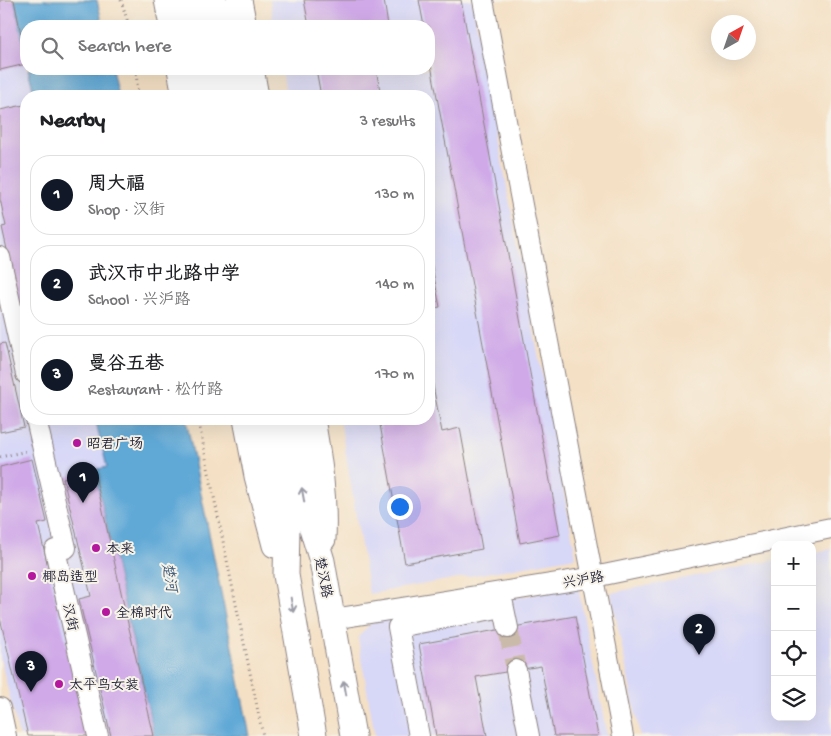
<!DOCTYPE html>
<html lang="en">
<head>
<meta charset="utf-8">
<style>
	body { margin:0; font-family:"Gochi Hand","LXGW WenKai TC",sans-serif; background:#f6f6f6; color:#202124 }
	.controls { position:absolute; right:15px; bottom:15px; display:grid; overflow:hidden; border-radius:10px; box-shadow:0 5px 20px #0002 }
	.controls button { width:45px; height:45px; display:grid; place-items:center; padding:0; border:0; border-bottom:1px solid #e0e0e0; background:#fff; color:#202124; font:25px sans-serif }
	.compass { position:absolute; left:711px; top:15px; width:45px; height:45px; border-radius:50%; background:#fff; box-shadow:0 5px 20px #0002; rotate:40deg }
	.you { position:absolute; left:399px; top:506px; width:18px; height:18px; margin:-12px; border:4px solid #fff; border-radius:50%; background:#1a73e8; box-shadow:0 0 0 8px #1a73e833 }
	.badge { display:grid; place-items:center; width:32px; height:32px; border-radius:50%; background:#111827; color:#fff; font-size:16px; font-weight:700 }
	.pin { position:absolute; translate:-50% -41px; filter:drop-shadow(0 1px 2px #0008) }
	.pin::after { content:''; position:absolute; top:26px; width:18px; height:15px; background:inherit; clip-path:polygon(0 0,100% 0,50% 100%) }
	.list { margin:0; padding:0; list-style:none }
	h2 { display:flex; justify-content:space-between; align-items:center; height:65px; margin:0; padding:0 20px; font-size:21px }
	h2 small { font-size:16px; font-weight:400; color:#757577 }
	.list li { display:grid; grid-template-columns:32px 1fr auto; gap:15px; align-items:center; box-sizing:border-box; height:80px; margin:0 10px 10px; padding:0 10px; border:1px solid #e0e0e0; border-radius:20px }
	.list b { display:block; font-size:19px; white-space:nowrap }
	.list p { margin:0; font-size:16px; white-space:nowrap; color:#757577 }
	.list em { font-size:16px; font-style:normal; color:#757577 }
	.icon { flex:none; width:28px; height:28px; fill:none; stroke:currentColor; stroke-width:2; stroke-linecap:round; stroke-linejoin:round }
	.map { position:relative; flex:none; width:831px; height:736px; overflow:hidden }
	.search { position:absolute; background:#fff; box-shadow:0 5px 20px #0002; left:20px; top:20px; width:415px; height:55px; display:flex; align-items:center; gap:12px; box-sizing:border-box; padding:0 18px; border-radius:20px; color:#757577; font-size:19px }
	.panel { position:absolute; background:#fff; box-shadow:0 5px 20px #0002; left:20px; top:90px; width:415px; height:335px; border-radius:20px }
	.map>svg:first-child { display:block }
	.built { fill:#d7d7f8 }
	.water { fill:#60a9d7; stroke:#416689 }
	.building { fill:#d0aae8 }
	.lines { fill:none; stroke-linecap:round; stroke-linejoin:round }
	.minor-tunnel { stroke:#cabaa9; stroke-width:20; stroke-dasharray:20 10; stroke-linecap:butt }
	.minor-casing { stroke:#8b8180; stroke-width:22 }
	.major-casing { stroke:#8b8180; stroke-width:27 }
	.path { stroke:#8b8180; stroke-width:3; stroke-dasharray:1 4; stroke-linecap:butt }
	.minor { stroke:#fff; stroke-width:20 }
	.major { stroke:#fff; stroke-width:25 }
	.oneway { stroke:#9c9ca7 }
	.poi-dot { fill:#b5179e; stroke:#f7f3e8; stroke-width:2 }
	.labels { text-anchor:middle; stroke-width:4; stroke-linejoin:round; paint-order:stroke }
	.poi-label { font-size:14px; fill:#22223b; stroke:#f7f3e8; text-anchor:start }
	.street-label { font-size:14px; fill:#22223b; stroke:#f7f3e8 }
	.water-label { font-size:15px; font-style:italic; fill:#3b5879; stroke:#f7f3e8 }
</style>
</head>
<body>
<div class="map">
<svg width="831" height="736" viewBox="0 0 831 736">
	<rect width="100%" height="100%" fill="#f7f3e8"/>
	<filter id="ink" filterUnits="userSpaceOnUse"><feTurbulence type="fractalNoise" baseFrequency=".02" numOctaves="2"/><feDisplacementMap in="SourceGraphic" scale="10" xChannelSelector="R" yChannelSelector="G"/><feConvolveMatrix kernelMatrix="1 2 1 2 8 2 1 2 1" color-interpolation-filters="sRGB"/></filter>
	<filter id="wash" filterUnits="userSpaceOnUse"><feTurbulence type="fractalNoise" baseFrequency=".0096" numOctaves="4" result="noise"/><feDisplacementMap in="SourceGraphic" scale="20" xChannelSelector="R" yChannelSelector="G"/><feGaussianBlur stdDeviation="1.12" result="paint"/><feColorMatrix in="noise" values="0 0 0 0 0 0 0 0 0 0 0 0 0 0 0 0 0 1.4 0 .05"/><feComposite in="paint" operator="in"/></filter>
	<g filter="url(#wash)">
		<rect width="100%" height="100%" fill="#f4e0c4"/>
		<path class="built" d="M0,0H14L26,59V69H28L35,96H26V105H24L26,116V419H95L107,467L95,471L154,736H19L0,657Z
			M270,0H472L576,557L369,594L340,419H429V96H286L282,69H429V26H274Z
			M831,549V736H640L611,593L775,560V717H812V553Z
			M578,587L607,736H375L358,638L370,624L380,620Z"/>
		<path class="water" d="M14,0H97L103,26H26V59Z
			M28,69H112L118,96H35Z
			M95,419H186L250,736H154L94,470L107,467Z"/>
		<g id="blocks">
			<path class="building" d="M0,0H14L26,59V64L0,70Z
				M304,0H384L388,26H309Z
				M419,0H461L560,535L520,543L429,54V26H424Z
				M316,69H376L381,96H321Z
				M24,105L26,116V326H24L2,227L6,226L0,199V110Z
				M429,252L440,307L429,309Z
				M5,343L24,427L0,432V344Z
				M429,365L442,432L460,428L482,549L405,563L379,419H429Z
				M32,459L47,522L38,524L88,736H28L0,618V467Z
				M94,470L129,628L154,736H111L79,599L91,596L63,478Z
				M575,616L598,736H554L541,666L476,677L487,736H436L419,644Z"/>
		</g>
	</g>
	<g filter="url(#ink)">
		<use href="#blocks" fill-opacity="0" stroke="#8b8180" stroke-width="1"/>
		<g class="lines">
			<path class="minor-tunnel" d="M508,628L516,670"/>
			<defs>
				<path id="minor" d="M483,0L623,736
					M0,257L26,374
					M36,419L66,548L55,550L98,736
					M501,594L508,628
					M333,619L594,577L831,528
					M516,670L529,736
					M0,708L6,736
					M419,736L398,627L503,607"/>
				<path id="major" d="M167,0L172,26
					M191,0L196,26
					M214,0L220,26
					M239,0L244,26
					M180,69L185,96
					M203,69L208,96
					M227,69L232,96
					M251,69L256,96
					M246,419L257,476L275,545
					M266,419L287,528L286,575L314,736
					M290,419L305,505L322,561L353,736
					M312,419C319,459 325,498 323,539"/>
			</defs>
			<use href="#minor" class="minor-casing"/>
			<use href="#major" class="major-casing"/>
			<path class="path" d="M121,0L129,26
				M136,69L138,96
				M198,419L263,736
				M0,457L27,451"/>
			<use href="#minor" class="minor"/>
			<use href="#major" class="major"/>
		</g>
		<defs><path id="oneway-shaft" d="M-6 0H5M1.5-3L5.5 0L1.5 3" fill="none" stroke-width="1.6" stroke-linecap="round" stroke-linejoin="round" transform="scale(1.25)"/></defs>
		<g class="oneway">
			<use href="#oneway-shaft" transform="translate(303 495) rotate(-100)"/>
			<use href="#oneway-shaft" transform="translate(292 605) rotate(80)"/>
			<use href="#oneway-shaft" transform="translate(345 688) rotate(-100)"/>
		</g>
	</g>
	<g class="poi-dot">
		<circle cx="77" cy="443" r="5"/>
		<circle cx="96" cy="548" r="5"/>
		<circle cx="32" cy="576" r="5"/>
		<circle cx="106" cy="612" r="5"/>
		<circle cx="59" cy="684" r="5"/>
	</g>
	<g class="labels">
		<g class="poi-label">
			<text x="87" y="448">昭君广场</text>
			<text x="106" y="553">本来</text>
			<text x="42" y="581">椰岛造型</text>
			<text x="116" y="617">全棉时代</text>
			<text x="69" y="689">太平鸟女装</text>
		</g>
		<g class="street-label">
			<text transform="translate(324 577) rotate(78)" y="5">楚汉路</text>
			<text transform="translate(583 579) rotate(-10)" y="5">兴沪路</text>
			<text transform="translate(71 617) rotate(77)" y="5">汉街</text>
		</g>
		<g class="water-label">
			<text transform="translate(170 577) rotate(79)" y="5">楚河</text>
		</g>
	</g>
</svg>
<div class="controls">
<button>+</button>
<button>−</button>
<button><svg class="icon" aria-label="locate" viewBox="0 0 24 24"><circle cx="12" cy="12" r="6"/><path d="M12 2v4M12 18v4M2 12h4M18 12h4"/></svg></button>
<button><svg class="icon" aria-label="layers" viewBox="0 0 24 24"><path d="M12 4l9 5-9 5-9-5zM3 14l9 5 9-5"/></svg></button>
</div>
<svg class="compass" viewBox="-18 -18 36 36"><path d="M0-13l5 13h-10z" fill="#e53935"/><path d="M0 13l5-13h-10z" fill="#757577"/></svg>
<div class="you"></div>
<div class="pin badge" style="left:83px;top:503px">1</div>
<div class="pin badge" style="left:699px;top:655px">2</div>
<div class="pin badge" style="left:31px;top:692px">3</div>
<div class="search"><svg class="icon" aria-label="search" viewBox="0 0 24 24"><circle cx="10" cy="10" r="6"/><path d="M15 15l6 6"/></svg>Search here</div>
<section class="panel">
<h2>Nearby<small>3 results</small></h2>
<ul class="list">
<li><span class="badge">1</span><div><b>周大福</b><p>Shop · 汉街</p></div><em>130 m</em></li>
<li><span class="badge">2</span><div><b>武汉市中北路中学</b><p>School · 兴沪路</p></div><em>140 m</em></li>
<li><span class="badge">3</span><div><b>曼谷五巷</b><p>Restaurant · 松竹路</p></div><em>170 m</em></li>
</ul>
</section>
</div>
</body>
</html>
